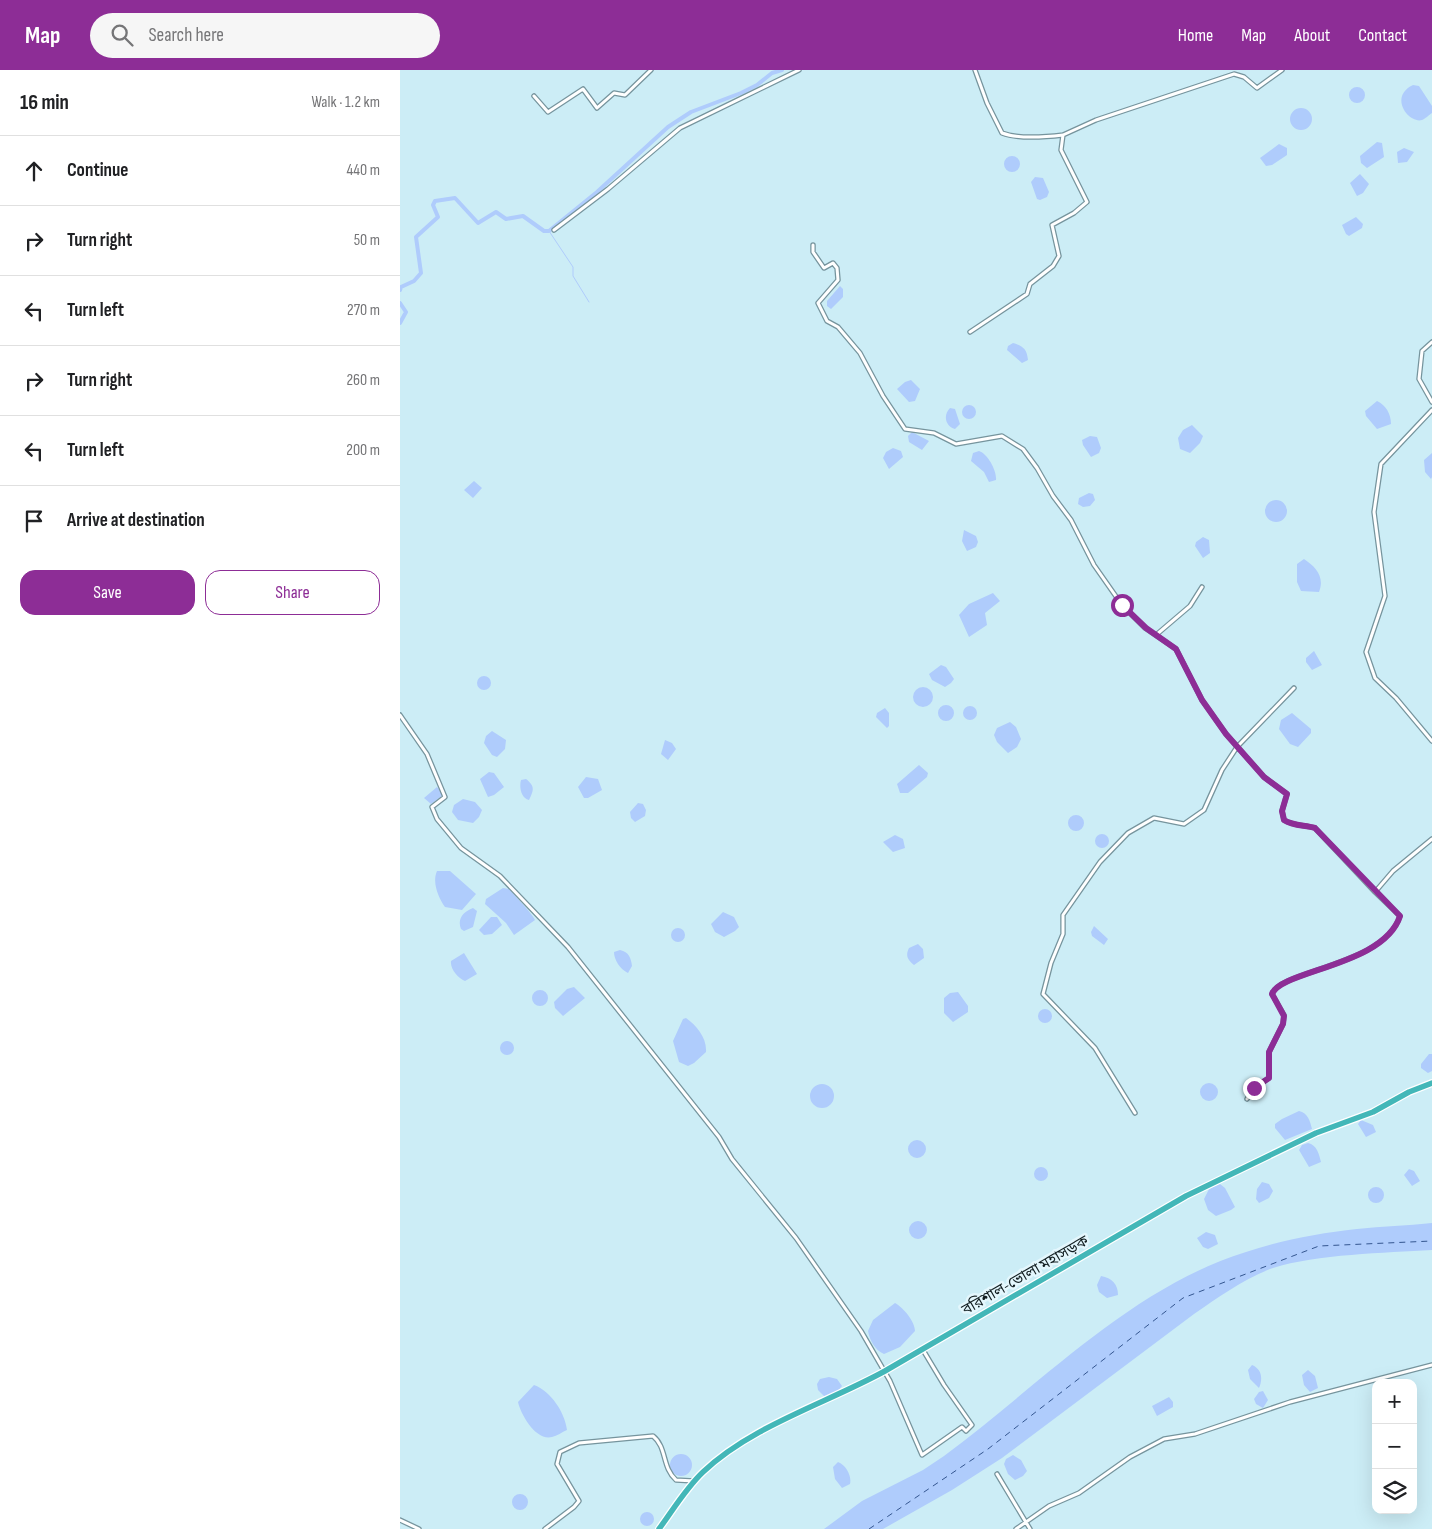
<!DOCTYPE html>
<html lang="en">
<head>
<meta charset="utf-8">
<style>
	body { margin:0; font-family:"Sofia Sans Condensed","Noto Sans Bengali",sans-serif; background:#f6f6f6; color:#202124 }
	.controls { position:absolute; right:15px; bottom:15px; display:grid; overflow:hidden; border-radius:10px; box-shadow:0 5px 20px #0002 }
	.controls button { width:45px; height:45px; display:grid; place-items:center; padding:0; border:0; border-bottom:1px solid #e0e0e0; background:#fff; color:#202124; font:25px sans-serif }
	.stop { position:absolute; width:15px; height:15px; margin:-11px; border:4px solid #8d2d96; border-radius:50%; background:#fff }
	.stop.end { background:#8d2d96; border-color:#fff; box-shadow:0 1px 5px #0008 }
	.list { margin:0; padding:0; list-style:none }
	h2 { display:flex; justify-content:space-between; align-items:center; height:65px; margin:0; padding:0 20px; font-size:21px }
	h2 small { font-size:16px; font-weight:400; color:#757577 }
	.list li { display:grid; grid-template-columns:32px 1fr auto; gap:15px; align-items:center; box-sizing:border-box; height:70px; padding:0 20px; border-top:1px solid #e0e0e0 }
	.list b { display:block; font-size:19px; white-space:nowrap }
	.list em { font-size:16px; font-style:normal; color:#757577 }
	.actions { display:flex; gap:10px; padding:15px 20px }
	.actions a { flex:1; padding:11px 0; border:1px solid #8d2d96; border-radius:15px; text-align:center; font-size:18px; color:#8d2d96 }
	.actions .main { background:#8d2d96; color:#fff }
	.icon { flex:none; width:28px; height:28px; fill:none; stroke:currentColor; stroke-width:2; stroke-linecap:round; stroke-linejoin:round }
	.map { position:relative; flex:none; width:1032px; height:1459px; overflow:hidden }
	header { display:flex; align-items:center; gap:30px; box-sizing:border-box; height:70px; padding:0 25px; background:#8d2d96; color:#fff }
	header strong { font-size:24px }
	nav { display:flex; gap:28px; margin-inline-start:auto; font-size:18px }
	.search { width:350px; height:45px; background:#f6f6f6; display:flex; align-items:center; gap:12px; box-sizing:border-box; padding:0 18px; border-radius:28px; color:#757577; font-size:19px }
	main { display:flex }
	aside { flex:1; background:#fff }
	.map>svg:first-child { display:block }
	.water { fill:#afccfc }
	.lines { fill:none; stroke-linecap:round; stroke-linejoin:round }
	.stream { stroke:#afccfc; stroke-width:1 }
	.canal { stroke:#afccfc; stroke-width:4 }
	.ferry { stroke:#345690; stroke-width:1; stroke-dasharray:6 5; stroke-linecap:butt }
	.street-casing { stroke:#76949d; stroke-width:5.5 }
	.highway-casing { stroke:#fff; stroke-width:8 }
	.street { stroke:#fff; stroke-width:3 }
	.highway { stroke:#43b7b8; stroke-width:5.5 }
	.route { stroke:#8d2d96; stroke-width:6 }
	.labels { text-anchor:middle; stroke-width:5; stroke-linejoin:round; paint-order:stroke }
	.street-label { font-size:15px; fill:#111d20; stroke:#e4f7fd }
</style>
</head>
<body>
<header>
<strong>Map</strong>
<div class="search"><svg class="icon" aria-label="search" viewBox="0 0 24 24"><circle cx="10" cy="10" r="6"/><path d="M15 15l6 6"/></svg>Search here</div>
<nav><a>Home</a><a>Map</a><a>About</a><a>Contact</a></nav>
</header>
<main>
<aside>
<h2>16 min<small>Walk · 1.2 km</small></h2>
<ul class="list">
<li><svg class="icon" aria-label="ahead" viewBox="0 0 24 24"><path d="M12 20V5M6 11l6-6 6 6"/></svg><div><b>Continue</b></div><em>440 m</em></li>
<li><svg class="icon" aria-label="right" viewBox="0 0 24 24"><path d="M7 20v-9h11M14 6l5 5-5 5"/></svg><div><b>Turn right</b></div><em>50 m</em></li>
<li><svg class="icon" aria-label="left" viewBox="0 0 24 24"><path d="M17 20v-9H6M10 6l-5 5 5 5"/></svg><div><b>Turn left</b></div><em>270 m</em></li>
<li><svg class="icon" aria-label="right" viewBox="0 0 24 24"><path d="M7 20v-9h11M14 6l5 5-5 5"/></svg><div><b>Turn right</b></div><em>260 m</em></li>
<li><svg class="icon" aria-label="left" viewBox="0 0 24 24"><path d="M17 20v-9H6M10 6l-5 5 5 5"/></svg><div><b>Turn left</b></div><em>200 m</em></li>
<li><svg class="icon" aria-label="arrive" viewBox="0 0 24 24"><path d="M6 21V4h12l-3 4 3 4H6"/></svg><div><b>Arrive at destination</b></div></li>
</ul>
<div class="actions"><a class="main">Save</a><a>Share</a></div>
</aside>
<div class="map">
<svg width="1032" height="1459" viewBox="0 0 1032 1459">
	<rect width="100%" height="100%" fill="#ccedf6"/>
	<path class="water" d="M1013,15L1019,16L1032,36V43C1029,45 1025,49 1022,50C1009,54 988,27 1013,15Z
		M949 25a8 8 0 1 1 16 0a8 8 0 1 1-16 0Z
		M890 49a11 11 0 1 1 22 0a11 11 0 1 1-22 0Z
		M977,72L982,73L984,87L967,98L961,93L960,86Z
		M879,74L887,78V85L872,95L866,96L860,88Z
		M1004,78L1014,82L1007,92L998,93L997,82Z
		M604 94a8 8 0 1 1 16 0a8 8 0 1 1-16 0Z
		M960,104L969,114L963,123L957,126L950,113Z
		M635,107L643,108L649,122L647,127L640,130L637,129L631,112Z
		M956,147L963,154L962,158L949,166L946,164L942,155Z
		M440,216L443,219V227L431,239L427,236V231Z
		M613,273C623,276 627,279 628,290L622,293L607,280L608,276Z
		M511,310L520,319L515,331L509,332L497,319L505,312Z
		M977,331C986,335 991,344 991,354L977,359L966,346L965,341Z
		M562 342a7 7 0 1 1 14 0a7 7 0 1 1-14 0Z
		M550,338L555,339L560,354L555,359C545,356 543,345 550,338Z
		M792,355L803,366L800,373L790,383L780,379L778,368L783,360Z
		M512,362L529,371L522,380L509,372L508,366Z
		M690,366L697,367L701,378L699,383L691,387L683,375L682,370Z
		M493,378L501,381L503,387L489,399L483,388L486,382Z
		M579,381C588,384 597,401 596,410L589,412L584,402L571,391L573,383Z
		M1032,383V407L1031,409L1025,402L1024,390Z
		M74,411L82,418L73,428L64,420Z
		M689,423L693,424L695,430L690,436L683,437L678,434L679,428Z
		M865 441a11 11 0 1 1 22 0a11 11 0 1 1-22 0Z
		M564,460L576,466L578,472L576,477L567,481L562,471Z
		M803,467L809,470L810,483L803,488L795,476L796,472Z
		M904,489C916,497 925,507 919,522L901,521L897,512V494Z
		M593,523L600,531L585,543L587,555L569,567L559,545L569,534Z
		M914,581L922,595L912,600L906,592V588Z
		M541,595L546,597L554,609L551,613L545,617L532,610L529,604Z
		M77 613a7 7 0 1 1 14 0a7 7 0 1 1-14 0Z
		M513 627a10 10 0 1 1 20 0a10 10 0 1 1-20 0Z
		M538 643a8 8 0 1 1 16 0a8 8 0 1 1-16 0Z
		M563 643a7 7 0 1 1 14 0a7 7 0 1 1-14 0Z
		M485,638L489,643V656L487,658L476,647L477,643Z
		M892,643L911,659V663L898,677L890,674L879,659L881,650Z
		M610,652L616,657L621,669L617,677L608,683L597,672L594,665L597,658Z
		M92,661L106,670L105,679L97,687L92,685L84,673L86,666Z
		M265,670L272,673L276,679L268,690L261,684Z
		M519,695L528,703L527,707L508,723H500L497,714Z
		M89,702L94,703L104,717L94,725L88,727L80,709Z
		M186,707L198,709L202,720L188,728H184L178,717Z
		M126,709C135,716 134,720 129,730C121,728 119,717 121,710Z
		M37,717L40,720L42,726L31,734L24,728Z
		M63,729L75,732L82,740L79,747L73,753L58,750L52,742L54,735Z
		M238,733L243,734L246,740L245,746L235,752L231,748L230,742Z
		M668 753a8 8 0 1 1 16 0a8 8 0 1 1-16 0Z
		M695 771a7 7 0 1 1 14 0a7 7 0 1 1-14 0Z
		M495,765L503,769L505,778L493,782L483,772Z
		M37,801H50L76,824L62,840L45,837C38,827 32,812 37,801Z
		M103,818L109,819C115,826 132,843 135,850L114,865L106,853L85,834L86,829Z
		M73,838L77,841L73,857L64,861L61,859C57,849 63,842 73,838Z
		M323,842L334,847L339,857L335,861L324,867L315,862L311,854Z
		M91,847H97L102,855L92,864L84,865L79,860Z
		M694,856L708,869L704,875L692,866L691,862Z
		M271 865a7 7 0 1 1 14 0a7 7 0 1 1-14 0Z
		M518,874L523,879L524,888L514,895C508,890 505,886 509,878Z
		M220,880C229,882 231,888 232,896L228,903C220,899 214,890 214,882Z
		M64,883L77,904L65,911C58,908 50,899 51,891Z
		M174,917L185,928L163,946L155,938L154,932L167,919Z
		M132 928a8 8 0 1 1 16 0a8 8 0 1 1-16 0Z
		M558,922L568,936V942L553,952L544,943V928L550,923Z
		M638 946a7 7 0 1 1 14 0a7 7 0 1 1-14 0Z
		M286,948C297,956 307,968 306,982L294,993L288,996L279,992L273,971L283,949Z
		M100 978a7 7 0 1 1 14 0a7 7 0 1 1-14 0Z
		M1029,984H1032V1001L1028,1003L1021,998V994Z
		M800 1022a9 9 0 1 1 18 0a9 9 0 1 1-18 0Z
		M410 1026a12 12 0 1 1 24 0a12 12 0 1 1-24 0Z
		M899,1041C908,1043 910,1051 912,1059L885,1070L875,1058V1054L882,1049Z
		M961,1050L973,1055L976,1062L966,1067L958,1054Z
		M508 1079a9 9 0 1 1 18 0a9 9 0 1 1-18 0Z
		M908,1073C917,1075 919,1084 921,1092L909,1097L899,1080L902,1075Z
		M634 1104a7 7 0 1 1 14 0a7 7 0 1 1-14 0Z
		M1009,1099L1014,1101L1020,1111L1012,1116L1004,1105Z
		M862,1112L869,1114L873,1121L869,1128L859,1133L856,1129L857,1119Z
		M820,1114L825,1118L835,1137L831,1140L816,1146L808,1140L804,1129L809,1119Z
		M968 1125a8 8 0 1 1 16 0a8 8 0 1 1-16 0Z
		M509 1160a9 9 0 1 1 18 0a9 9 0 1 1-18 0Z
		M1032,1153V1180C985,1183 917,1184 873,1198C845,1208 819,1227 794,1244L602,1388L552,1420L483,1459H424L462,1431L523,1400L544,1386C639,1316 730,1218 846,1182C881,1170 920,1163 957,1159C982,1156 1007,1156 1032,1153Z
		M806,1162L815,1165L818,1174L808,1179L803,1177L797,1168Z
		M701,1206C712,1208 718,1214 718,1225L707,1228L699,1222L697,1215Z
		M495,1233C504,1238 515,1252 515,1261L500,1277L484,1284C475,1280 470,1271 468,1261L473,1250Z
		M852,1295C862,1299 863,1309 859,1318L850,1309L848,1300Z
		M908,1300L915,1306L918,1318L910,1322L904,1315L902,1305Z
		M429,1307L437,1309L442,1316L436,1323L425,1327L418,1320L417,1314L420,1309Z
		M134,1315C151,1321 165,1343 167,1360C162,1362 157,1366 152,1367C136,1371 121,1345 118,1332Z
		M863,1321L868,1330L863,1338L856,1334L854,1329L859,1322Z
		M769,1327L773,1332V1337L757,1346L752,1336Z
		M270 1395a11 11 0 1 1 22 0a11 11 0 1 1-22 0Z
		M613,1385L621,1390L627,1401L623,1406L615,1410L608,1404L604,1394L606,1389Z
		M438,1392C446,1395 452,1406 450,1414L442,1418L435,1409L433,1397Z
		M112 1432a8 8 0 1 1 16 0a8 8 0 1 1-16 0Z
		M240 1449a7 7 0 1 1 14 0a7 7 0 1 1-14 0Z"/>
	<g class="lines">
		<path class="stream" d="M149,161L173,197V206L189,232"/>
		<path class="canal" d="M0,220L1,217L14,211L21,203L16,167L38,147L33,135L35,131L55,128L78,153L96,142L106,149L123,146L144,161H149L197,122L268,57L291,42L341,23L357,15L372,3L382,0
			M0,233L6,242L0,253"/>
		<path class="ferry" d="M469,1459L588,1379L783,1228L919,1176L1032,1171"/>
		<defs>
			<path id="street" d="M575,0L587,33L602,63C618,69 646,67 663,65
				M134,26L148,42L183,19L197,38L214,23L225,25L251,0
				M154,160L208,119L280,58L399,0
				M413,175V182L424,198L433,193L437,198L438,210L418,233L427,251L438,257L460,283L483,326L505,359L534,363L556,374L602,366L623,379L637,398L653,426L671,450L694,495L722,535L745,558L776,579L802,630L826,664L864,707L887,724L882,741L884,750C893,756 904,755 915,758L975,822
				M570,262L627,224L630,214L653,196L659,186L652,155L674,143L687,132L661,80L663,65L696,50L834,4L844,7L857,18L882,0
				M1032,272L1022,281L1019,309L1032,332
				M1032,340L981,394L974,442L985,526L966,582L975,608L996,628L1032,671
				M756,565L790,536L802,517
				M0,645L27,684L45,727L32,737L37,749L61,778L100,806L168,877L319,1067L332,1089L396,1168L461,1261L490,1311L522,1385L562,1357L566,1361L572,1355L544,1315L523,1280
				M847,1029L854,1018L869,1008V982L883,954L884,945L872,924C880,900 984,896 1000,846L975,822L993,801L1032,769
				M735,1043L695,978L643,924L651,893L663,864V845L700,792L728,763L754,748L784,754L804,740L822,700L837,677L894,618
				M597,1404L630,1459
				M0,1450L19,1459
				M145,1459L174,1437L179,1431L157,1394L160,1382L179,1373L253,1366C267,1377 262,1398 276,1410L294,1411
				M616,1459L649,1436L679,1423L730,1387L764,1369L795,1364L890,1332L1032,1295"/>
			<path id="highway" d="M259,1459C273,1440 286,1418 303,1402C351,1356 427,1333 485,1301L786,1126L916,1063L973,1042L1009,1022L1032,1013"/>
		</defs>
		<use href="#street" class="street-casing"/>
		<use href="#highway" class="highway-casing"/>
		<use href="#street" class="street"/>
		<use href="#highway" class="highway"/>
	</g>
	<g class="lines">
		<path class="route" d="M722,535L746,558L776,579L802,630L826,664L864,707L887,724L882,741L884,750C893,756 904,755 915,758L1000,846C984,896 881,900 872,924L884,946L883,954L869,982V1008L854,1018"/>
	</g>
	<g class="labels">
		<g class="street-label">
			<text transform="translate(625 1205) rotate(-30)" y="5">বরিশাল-ভোলা মহাসড়ক</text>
		</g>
	</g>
</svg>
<div class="controls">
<button>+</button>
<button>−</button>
<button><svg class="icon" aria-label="layers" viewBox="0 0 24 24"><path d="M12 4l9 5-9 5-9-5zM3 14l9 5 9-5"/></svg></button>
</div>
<div class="stop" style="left:722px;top:535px"></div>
<div class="stop end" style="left:854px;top:1018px"></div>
</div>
</main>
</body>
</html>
